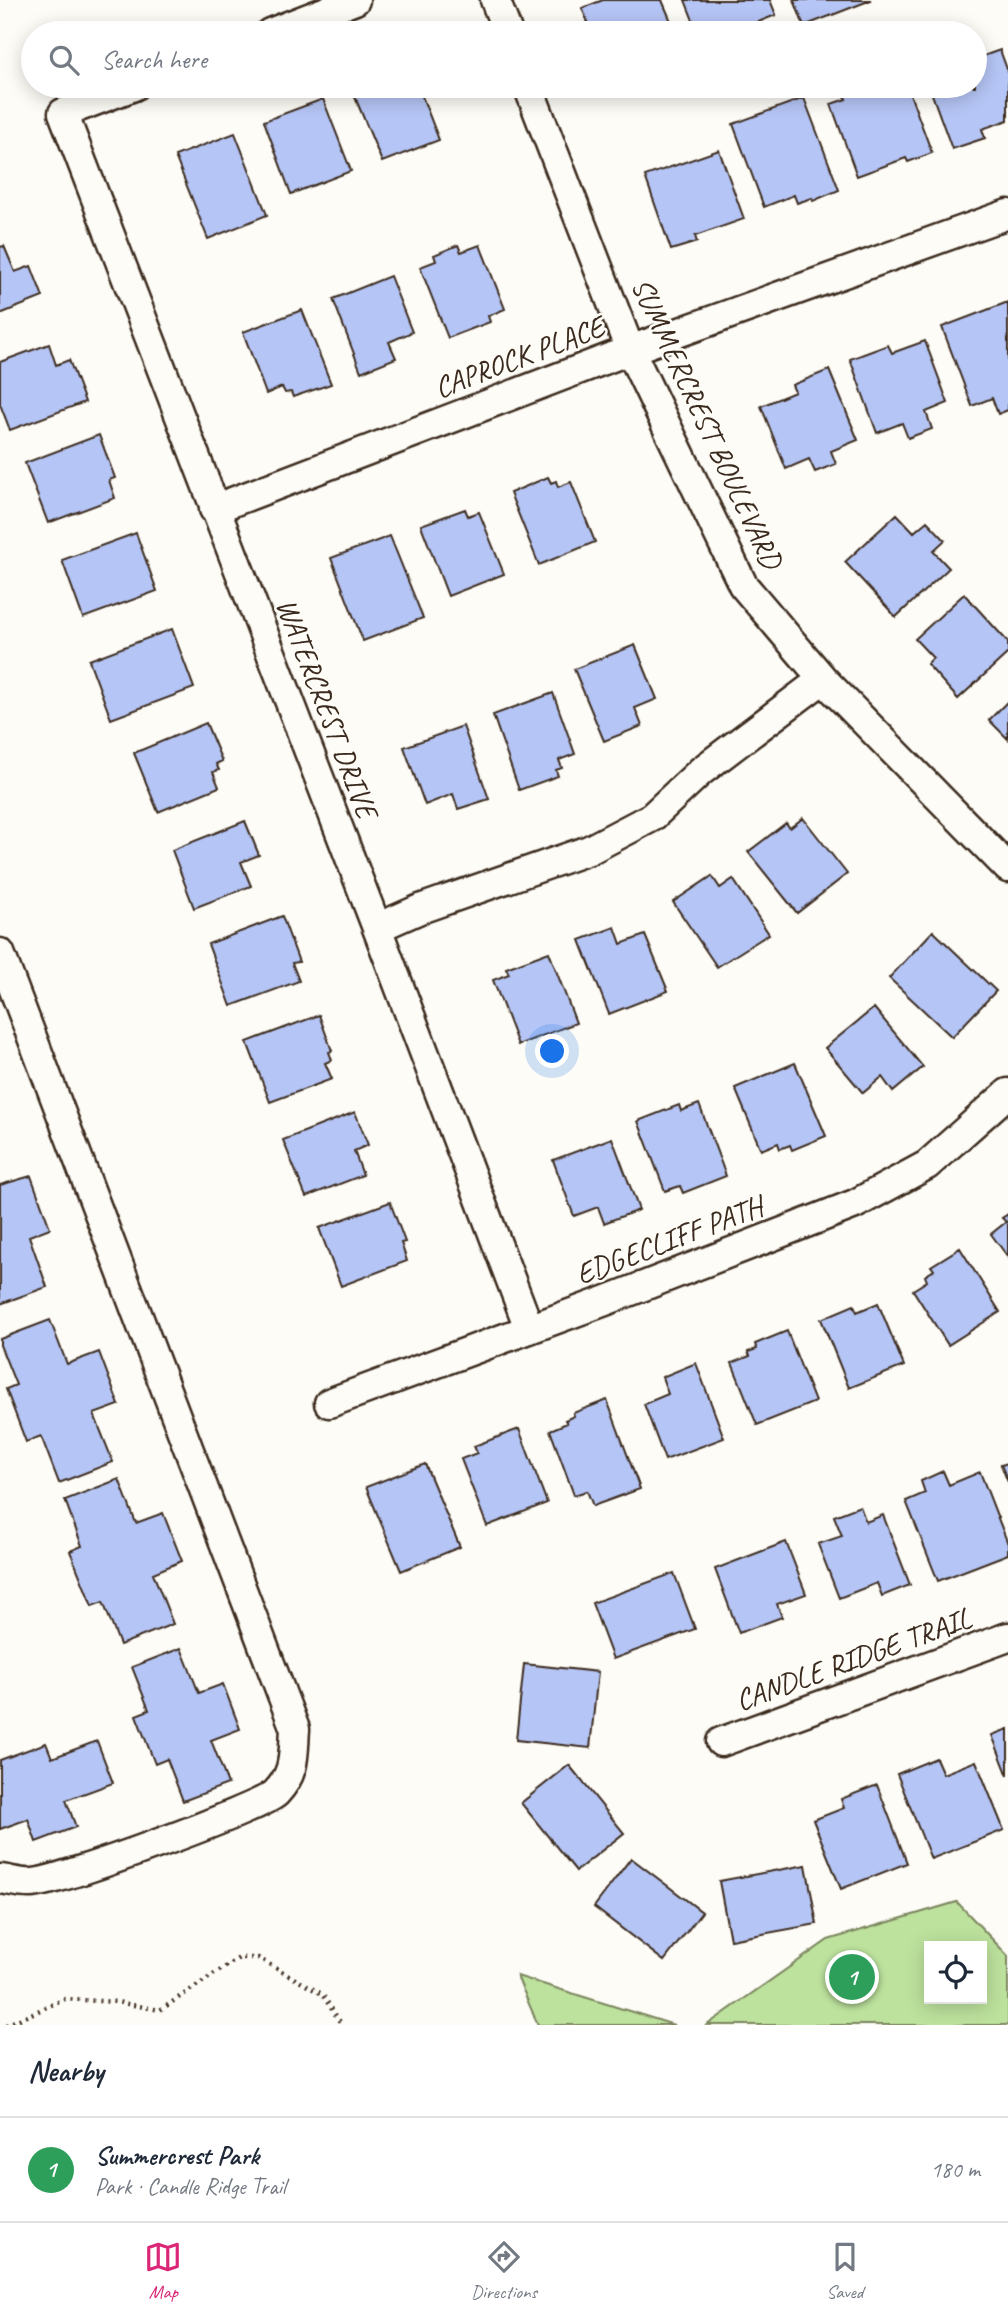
<!DOCTYPE html>
<html lang="en">
<head>
<meta charset="utf-8">
<style>
	body { margin:0; font-family:Caveat,sans-serif; background:#f6f6f7; color:#1f2937 }
	.controls { position:absolute; right:21px; bottom:21px; display:grid; overflow:hidden; border-radius:0px; box-shadow:0 4px 18px #0003 }
	.controls button { width:63px; height:63px; display:grid; place-items:center; padding:0; border:0; border-bottom:2px solid #e0e1e3; background:#fff; color:#1f2937; font:35px sans-serif }
	.you { position:absolute; left:553px; top:1052px; width:24px; height:24px; margin:-18px; border:5px solid #fff; border-radius:50%; background:#1a73e8; box-shadow:0 0 0 10px #1a73e833 }
	.badge { display:grid; place-items:center; width:46px; height:46px; border-radius:50%; background:#db2777; color:#fff; font-size:23px; font-weight:700 }
	.pin { position:absolute; translate:-50% -50%; border:4px solid #fff; box-shadow:0 2px 7px #0006 }
	.list { margin:0; padding:0; list-style:none }
	h2 { display:flex; justify-content:space-between; align-items:center; height:91px; margin:0; padding:0 28px; font-size:30px }
	h2 small { font-size:23px; font-weight:400; color:#747a83 }
	.list li { display:grid; grid-template-columns:46px 1fr auto; gap:21px; align-items:center; box-sizing:border-box; height:105px; padding:0 28px; border-top:2px solid #e0e1e3 }
	.list b { display:block; font-size:26px; white-space:nowrap }
	.list p { margin:0; font-size:23px; white-space:nowrap; color:#747a83 }
	.list em { font-size:23px; font-style:normal; color:#747a83 }
	.icon { flex:none; width:38px; height:38px; fill:none; stroke:currentColor; stroke-width:2; stroke-linecap:round; stroke-linejoin:round }
	.map { position:relative; flex:none; width:1008px; height:2025px; overflow:hidden }
	.search { position:absolute; background:#fff; box-shadow:0 4px 18px #0003; left:21px; right:21px; top:21px; height:77px; display:flex; align-items:center; gap:18px; box-sizing:border-box; padding:0 24px; border-radius:38px; color:#747a83; font-size:26px }
	.sheet { height:196px; background:#fff }
	nav { display:flex; justify-content:space-around; align-items:center; box-sizing:border-box; height:98px; border-top:2px solid #e0e1e3; background:#fff; font-size:19px; color:#747a83 }
	nav a { display:grid; justify-items:center; gap:4px }
	nav .on { color:#db2777 }
	.map>svg:first-child { display:block }
	.green { fill:#bde29d; stroke:#7c865e; stroke-width:2; fill-rule:evenodd }
	.building { fill:#b5c5f5; stroke:#3b2a1e; stroke-width:2 }
	.lines { fill:none; stroke-linecap:round; stroke-linejoin:round }
	.minor-casing { stroke:#3b2a1e; stroke-width:33 }
	.path { stroke:#3b2a1e; stroke-width:4.5; stroke-dasharray:2 5; stroke-linecap:butt }
	.minor { stroke:#fdfcf7; stroke-width:28 }
	.labels { text-anchor:middle; stroke-width:5; stroke-linejoin:round; paint-order:stroke }
	.street-label { font-size:30px; fill:#3b2a1e; stroke:#fdfcf7 }
</style>
</head>
<body>
<div class="map">
<svg width="1008" height="2025" viewBox="0 0 1008 2025">
	<rect width="100%" height="100%" fill="#fdfcf7"/>
	<filter id="ink" filterUnits="userSpaceOnUse"><feTurbulence type="fractalNoise" baseFrequency=".0143" numOctaves="2"/><feDisplacementMap in="SourceGraphic" scale="14" xChannelSelector="R" yChannelSelector="G"/><feConvolveMatrix kernelMatrix="1 2 1 2 8 2 1 2 1" color-interpolation-filters="sRGB"/></filter>
	<g filter="url(#ink)">
		<path class="green" d="M957,1902L1008,1956V2025H707L828,1940ZM929,1946H982V1999H929Z
			M517,1976L674,2025H538Z"/>
		<path class="building" d="M603,0H662L676,33H592L582,8Z
			M685,0H770L776,15L748,26L751,33H698Z
			M794,0H871L804,26Z
			M1000,50L1008,72V120L982,129L985,138L952,149L929,86H975V59Z
			M362,86H393L396,92L418,86L439,140L382,162L352,90Z
			M877,86L878,90L888,86H907L932,153L908,162L906,158L857,176L831,104L846,99L842,87Z
			M804,98L839,190L813,201L812,198L797,203L794,195L764,207L733,124Z
			M323,99L351,171L291,194L264,121Z
			M235,133L267,215L208,239L175,156Z
			M719,150L744,219L695,236L697,242L671,250L645,176Z
			M458,245L461,252L480,245L505,309L488,316L490,322L448,338L420,267L436,261L434,255Z
			M4,246L15,272L31,266L43,297L0,314V247Z
			M390,276L412,332L389,342L396,358L361,372L333,299Z
			M1008,302V410L998,414L992,398L972,406L942,327Z
			M302,310L331,384L293,397L291,392L285,393L282,387L266,394L243,332Z
			M925,341L948,403L926,412L932,429L908,438L902,423L877,433L850,359L888,345L892,353Z
			M49,344L56,365L69,360L85,402L10,430L0,404V362Z
			M829,370L858,440L831,451L836,464L815,472L809,459L786,469L761,406L795,392L792,385Z
			M99,435L115,478L109,480L115,498L48,523L25,463Z
			M548,477L551,483L556,481L558,487L571,482L595,542L539,565L510,493Z
			M465,509L468,516L479,512L504,574L448,596L421,525Z
			M897,514L914,532L927,521L945,540L933,551L949,568L896,617L845,562Z
			M136,533L157,591L83,618L62,560Z
			M390,536L423,618L363,641L331,558Z
			M964,594L1008,642V653L958,699L927,664L933,658L915,639Z
			M172,629L194,688L111,719L89,660Z
			M635,645L657,699L635,708L642,726L604,741L574,669Z
			M553,693L575,754L559,760L562,768L556,770L558,776L519,790L493,715Z
			M1008,701V739L989,720Z
			M206,723L222,761L216,764L219,770L213,772L219,787L158,812L134,753Z
			M463,726L489,799L458,809L453,794L425,805L404,747Z
			M803,818L847,874L797,913L748,852L786,823L790,828Z
			M245,821L259,855L241,862L251,886L194,908L172,850Z
			M712,876L720,888L733,879L769,934L717,967L673,902Z
			M282,916L299,962L292,963L299,981L231,1006L208,944Z
			M615,927L621,944L645,935L668,991L609,1014L580,940Z
			M933,931L996,991L952,1037L889,978Z
			M549,952L576,1023L518,1045L493,980L509,974L506,968Z
			M874,1008L923,1067L893,1092L882,1077L863,1093L825,1048Z
			M319,1015L332,1051L329,1052L332,1060L325,1063L332,1079L270,1102L247,1042Z
			M795,1063L826,1136L792,1150L790,1145L780,1149L778,1143L761,1150L735,1088Z
			M699,1104L726,1176L683,1193L680,1186L665,1191L638,1121L679,1105L681,1111Z
			M355,1112L368,1145L354,1151L363,1175L306,1197L283,1140Z
			M612,1138L639,1210L604,1223L598,1207L574,1216L553,1160Z
			M31,1176L50,1228L29,1236L47,1287L0,1304V1185Z
			M390,1202L405,1242L401,1243L407,1261L341,1286L319,1228Z
			M1008,1214V1257L991,1234L1006,1222L1002,1218Z
			M960,1248L1000,1312L948,1345L913,1290L927,1281L925,1276L934,1270L931,1266Z
			M878,1303L904,1366L849,1388L821,1319L854,1305L857,1312Z
			M50,1320L67,1364L99,1352L119,1405L94,1414L113,1462L59,1483L41,1436L26,1442L6,1389L16,1385L0,1345V1339Z
			M787,1331L815,1402L757,1425L732,1363L750,1356L748,1352L757,1349L755,1344Z
			M696,1363L724,1438L665,1460L644,1404L668,1394L662,1377Z
			M607,1400L640,1489L593,1506L587,1491L574,1495L550,1430L567,1423L565,1420L574,1416L573,1413Z
			M519,1429L547,1503L487,1526L461,1459L477,1453L474,1446Z
			M1008,1463V1482L1001,1465Z
			M425,1464L460,1547L401,1571L366,1487Z
			M943,1471L949,1485L980,1472L1008,1544V1554L938,1581L906,1501L925,1493L921,1481Z
			M119,1479L136,1523L163,1513L182,1561L153,1573L173,1624L120,1645L103,1602L92,1606L70,1551L82,1546L65,1500Z
			M860,1506L866,1522L883,1515L910,1585L882,1596L877,1583L839,1598L818,1544L842,1536L834,1516Z
			M786,1542L806,1594L777,1604L782,1617L739,1633L715,1569Z
			M674,1573L695,1629L613,1659L592,1603Z
			M181,1648L199,1693L223,1684L240,1729L211,1740L228,1784L183,1801L167,1759L155,1764L136,1715L149,1710L132,1667Z
			M524,1664L598,1672L590,1748L516,1740Z
			M1008,1729V1776L992,1735Z
			M97,1741L113,1783L66,1800L76,1827L36,1842L28,1819L0,1829V1760L46,1743L52,1758Z
			M936,1758L943,1774L976,1761L1004,1830L931,1859L897,1774Z
			M569,1765L624,1833L576,1871L521,1803Z
			M877,1785L907,1863L841,1889L813,1820L844,1808L841,1799Z
			M631,1858L702,1912L664,1961L594,1907Z
			M806,1865L817,1924L730,1940L719,1881Z"/>
		<g class="lines">
			<defs>
				<path id="minor" d="M495,0L508,33
					M270,33L355,0
					M134,86L63,113L377,928L529,1328
					M528,86L630,350L743,585L823,679L1008,868
					M214,509L630,350L1008,214
					M377,928L420,909L589,850L652,817L701,771L823,679
					M0,953L295,1729C293,1755 296,1772 276,1793C261,1808 56,1883 32,1883C22,1884 10,1880 0,1879
					M329,1403L605,1301L855,1204L927,1165L1008,1093
					M721,1742L1008,1637"/>
			</defs>
			<use href="#minor" class="minor-casing"/>
			<path class="path" d="M6,2025L65,1999L117,2002L160,2010L239,1958H258L322,1994L342,2025"/>
			<use href="#minor" class="minor"/>
		</g>
	</g>
	<g class="labels">
		<g class="street-label">
			<text transform="translate(519 357) rotate(-21)" y="10">CAPROCK PLACE</text>
			<text transform="translate(707 423) rotate(65)" y="10">SUMMERCREST BOULEVARD</text>
			<text transform="translate(327 708) rotate(69)" y="10">WATERCREST DRIVE</text>
			<text transform="translate(669 1240) rotate(-21)" y="10">EDGECLIFF PATH</text>
			<text transform="translate(853 1659) rotate(-20)" y="10">CANDLE RIDGE TRAIL</text>
		</g>
	</g>
</svg>
<div class="controls">
<button><svg class="icon" aria-label="locate" viewBox="0 0 24 24"><circle cx="12" cy="12" r="6"/><path d="M12 2v4M12 18v4M2 12h4M18 12h4"/></svg></button>
</div>
<div class="you"></div>
<div class="pin badge" style="left:852px;top:1977px;background:#2e9e5b">1</div>
<div class="search"><svg class="icon" aria-label="search" viewBox="0 0 24 24"><circle cx="10" cy="10" r="6"/><path d="M15 15l6 6"/></svg>Search here</div>
</div>
<section class="sheet">
<h2>Nearby<small></small></h2>
<ul class="list">
<li><span class="badge" style="background:#2e9e5b">1</span><div><b>Summercrest Park</b><p>Park · Candle Ridge Trail</p></div><em>180 m</em></li>
</ul>
</section>
<nav>
<a class="on"><svg class="icon" aria-label="map" viewBox="0 0 24 24"><path d="M3 6l6-2 6 2 6-2v14l-6 2-6-2-6 2zM9 4v14M15 6v14"/></svg>Map</a>
<a><svg class="icon" aria-label="directions" viewBox="0 0 24 24"><path d="M12 3l9 9-9 9-9-9zM9 14v-3h6M13 9l2 2-2 2"/></svg>Directions</a>
<a><svg class="icon" aria-label="saved" viewBox="0 0 24 24"><path d="M7 4h10v16l-5-4-5 4z"/></svg>Saved</a>
</nav>
</body>
</html>
